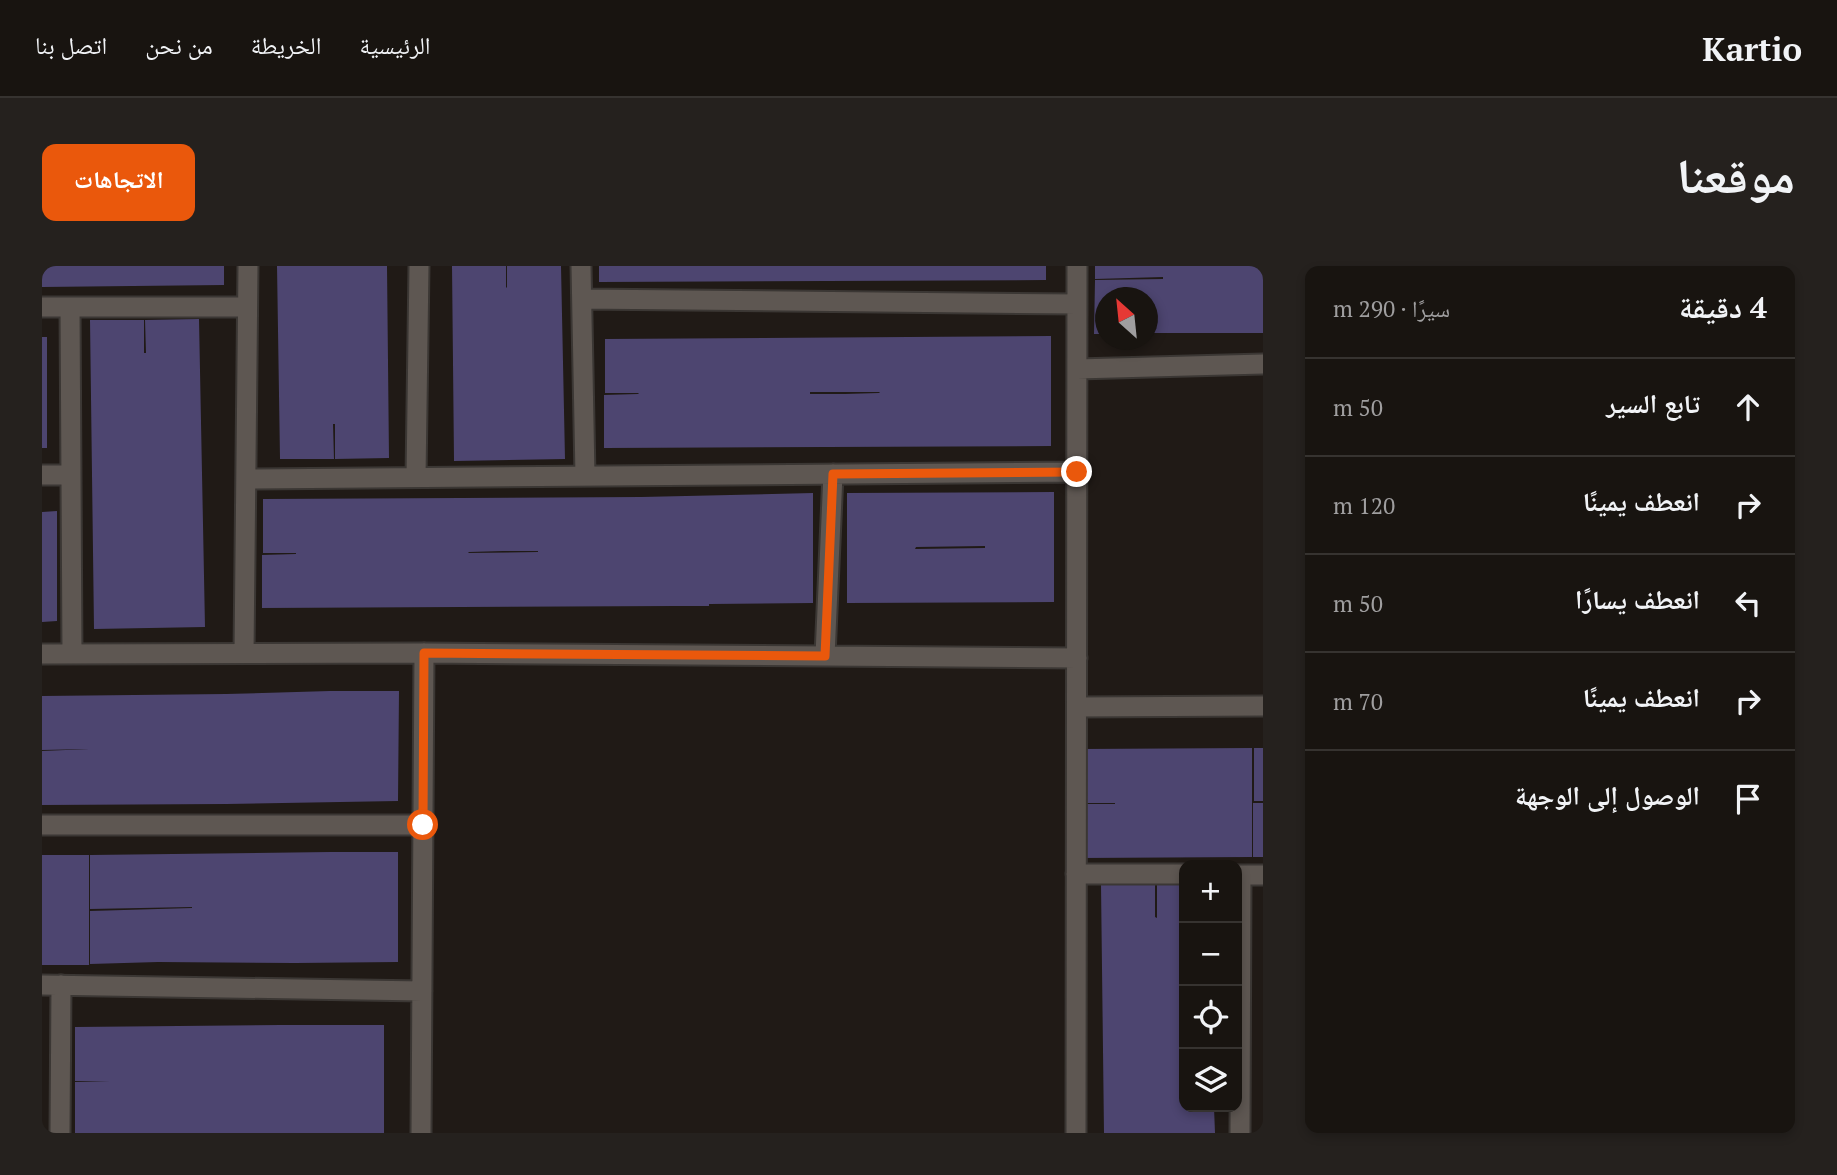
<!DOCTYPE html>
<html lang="ar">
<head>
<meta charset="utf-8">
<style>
	body { margin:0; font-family:"PT Serif","Noto Naskh Arabic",serif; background:#25211e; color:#f1f3f6; direction:rtl }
	.controls { position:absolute; right:21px; bottom:21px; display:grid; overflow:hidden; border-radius:14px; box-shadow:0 4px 10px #0003 }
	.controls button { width:63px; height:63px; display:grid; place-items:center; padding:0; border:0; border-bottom:2px solid #363330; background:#181410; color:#f1f3f6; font:35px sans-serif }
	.compass { position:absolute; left:1053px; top:21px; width:63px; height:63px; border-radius:50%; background:#181410; box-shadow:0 4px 10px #0003; rotate:333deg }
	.stop { position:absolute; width:21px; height:21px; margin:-16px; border:5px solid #ea580c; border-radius:50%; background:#fff }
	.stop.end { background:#ea580c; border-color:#fff; box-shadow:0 2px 7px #0008 }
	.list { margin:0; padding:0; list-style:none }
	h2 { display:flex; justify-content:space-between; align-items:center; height:91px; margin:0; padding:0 28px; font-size:30px }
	h2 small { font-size:23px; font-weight:400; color:#9f9e9f }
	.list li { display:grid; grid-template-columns:46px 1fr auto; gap:21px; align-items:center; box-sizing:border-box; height:98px; padding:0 28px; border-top:2px solid #363330 }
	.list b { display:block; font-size:26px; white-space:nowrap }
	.list em { font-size:23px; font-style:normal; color:#9f9e9f }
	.icon { flex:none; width:38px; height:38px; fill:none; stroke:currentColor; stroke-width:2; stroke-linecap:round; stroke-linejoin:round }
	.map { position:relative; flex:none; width:1221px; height:867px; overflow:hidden; direction:ltr; border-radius:14px }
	header { display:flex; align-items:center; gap:42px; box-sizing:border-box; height:98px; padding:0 35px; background:#181410; border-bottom:2px solid #363330 }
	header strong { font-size:33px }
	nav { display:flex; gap:38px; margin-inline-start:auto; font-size:24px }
	.intro { display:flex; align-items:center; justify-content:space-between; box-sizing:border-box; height:168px; padding:0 42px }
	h1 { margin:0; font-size:49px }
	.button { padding:18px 32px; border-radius:14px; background:#ea580c; color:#fff; font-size:24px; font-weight:700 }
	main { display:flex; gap:42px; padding:0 42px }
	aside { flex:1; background:#181410; border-radius:14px; box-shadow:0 4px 10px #0003 }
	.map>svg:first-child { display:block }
	.building { fill:#4d4570; fill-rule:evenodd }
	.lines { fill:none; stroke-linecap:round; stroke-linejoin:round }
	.minor-casing { stroke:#3b3734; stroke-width:23 }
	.minor { stroke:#5e5752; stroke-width:19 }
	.route { stroke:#ea580c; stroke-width:9 }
</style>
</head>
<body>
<header>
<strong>Kartio</strong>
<nav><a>الرئيسية</a><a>الخريطة</a><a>من نحن</a><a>اتصل بنا</a></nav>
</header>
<div class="intro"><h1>موقعنا</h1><a class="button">الاتجاهات</a></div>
<main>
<aside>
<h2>4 دقيقة<small>سيرًا · 290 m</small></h2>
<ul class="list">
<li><svg class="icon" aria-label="ahead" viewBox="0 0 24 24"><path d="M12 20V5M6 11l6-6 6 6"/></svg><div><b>تابع السير</b></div><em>50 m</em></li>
<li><svg class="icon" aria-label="right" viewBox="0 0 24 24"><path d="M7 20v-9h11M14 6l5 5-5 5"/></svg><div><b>انعطف يمينًا</b></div><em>120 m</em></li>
<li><svg class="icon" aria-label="left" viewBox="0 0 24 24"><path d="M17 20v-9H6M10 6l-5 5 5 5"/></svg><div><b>انعطف يسارًا</b></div><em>50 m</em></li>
<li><svg class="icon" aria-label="right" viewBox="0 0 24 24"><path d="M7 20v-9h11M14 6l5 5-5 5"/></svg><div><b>انعطف يمينًا</b></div><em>70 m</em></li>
<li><svg class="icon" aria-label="arrive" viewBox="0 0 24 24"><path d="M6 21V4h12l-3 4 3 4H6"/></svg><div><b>الوصول إلى الوجهة</b></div></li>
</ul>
</aside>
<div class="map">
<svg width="1221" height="867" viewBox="0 0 1221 867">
	<rect width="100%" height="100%" fill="#201a16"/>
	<path class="building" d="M0,0H182V19L0,21Z
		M235,0H345L347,192L293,193V158H291L292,193H238Z
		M410,0H464V22L465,21V0H519L523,193L412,195Z
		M557,0H1004V14L557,16Z
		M1053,0H1221V67H1106V32H1064V68H1052L1053,14L1121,13V11L1053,13Z
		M157,53L163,361L52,363L48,54H102V87H104L103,54Z
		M1009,70V180L562,182V129L596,128L597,127H563V73ZM768,126H838L837,127L803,128H768Z
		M0,71H5V182H0Z
		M1012,226V336L805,337V227ZM943,280V282L873,283L874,281Z
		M771,227V337L667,338V340H633L220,342V289L254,288V287H221V233L599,231ZM461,285H496V286L426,287L427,286Z
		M15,245V355L0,356V246Z
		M288,425H357L356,535L184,538L0,539V485L47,483L0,484V430L184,428Z
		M1210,482V591L1038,592L1039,538H1073V537H1039V483Z
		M1212,482H1221V535H1212Z
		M1211,537H1221V591H1211Z
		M288,586H356V696L253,697L116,696L48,698V645L150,642V641L48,643V589Z
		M0,589H47V699H0Z
		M1113,617V651L1115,652V618L1142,617V841H1172L1173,867H1062L1059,619Z
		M239,759H342V867H33V816H68L33,815V761Z"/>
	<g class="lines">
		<defs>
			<path id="minor" d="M539,0L543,210
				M540,33L1035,38
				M0,41H205
				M28,41L30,388
				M1035,103L1221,98
				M0,209H29
				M374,211L377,0
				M204,213L1035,206
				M202,387L206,0
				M0,388L382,387L1035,392
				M783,390L791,208
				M1035,441L1221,440
				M0,559H381
				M1034,608H1142
				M1195,609H1221
				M0,719L380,725
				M18,867L19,719
				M379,867L382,387
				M1034,867L1035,0
				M1198,867L1199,609"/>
		</defs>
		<use href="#minor" class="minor-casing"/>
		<use href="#minor" class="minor"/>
	</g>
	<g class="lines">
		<path class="route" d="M381,559L382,387L783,390L791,208L1035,206"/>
	</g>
</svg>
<div class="controls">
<button>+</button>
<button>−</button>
<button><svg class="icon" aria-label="locate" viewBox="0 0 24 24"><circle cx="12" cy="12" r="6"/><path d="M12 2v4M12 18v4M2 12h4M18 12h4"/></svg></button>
<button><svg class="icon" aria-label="layers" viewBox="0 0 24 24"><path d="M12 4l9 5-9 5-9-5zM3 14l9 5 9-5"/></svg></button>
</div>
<svg class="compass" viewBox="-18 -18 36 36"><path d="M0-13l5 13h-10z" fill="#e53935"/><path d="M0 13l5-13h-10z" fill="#9f9e9f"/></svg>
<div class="stop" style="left:381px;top:559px"></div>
<div class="stop end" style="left:1035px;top:206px"></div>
</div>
</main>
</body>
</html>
